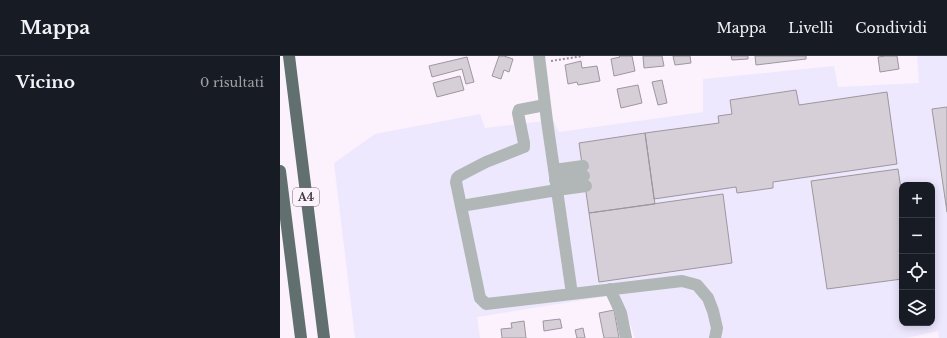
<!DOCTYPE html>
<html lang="it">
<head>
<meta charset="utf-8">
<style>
	body { margin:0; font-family:"Libre Baskerville",serif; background:#242831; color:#f1f3f6 }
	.controls { position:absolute; right:12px; bottom:12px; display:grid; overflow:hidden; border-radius:8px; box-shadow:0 2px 10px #0003 }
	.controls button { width:36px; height:36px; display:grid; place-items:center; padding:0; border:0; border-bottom:1px solid #363941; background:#171b24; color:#f1f3f6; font:20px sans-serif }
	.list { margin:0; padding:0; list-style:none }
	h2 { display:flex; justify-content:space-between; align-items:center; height:52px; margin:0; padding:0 16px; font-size:17px }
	h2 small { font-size:13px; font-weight:400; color:#9ea1a6 }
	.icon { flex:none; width:22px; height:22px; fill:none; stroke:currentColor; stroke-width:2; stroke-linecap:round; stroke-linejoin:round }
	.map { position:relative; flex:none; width:667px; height:282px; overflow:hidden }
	header { display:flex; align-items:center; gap:24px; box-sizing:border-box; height:56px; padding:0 20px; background:#171b24; border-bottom:1px solid #363941 }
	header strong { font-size:19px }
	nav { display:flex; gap:22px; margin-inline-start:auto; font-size:14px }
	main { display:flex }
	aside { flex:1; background:#171b24 }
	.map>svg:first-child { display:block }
	.industrial { fill:#ede8fe; fill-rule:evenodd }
	.building { fill:#d7cfd8; stroke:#9e969f }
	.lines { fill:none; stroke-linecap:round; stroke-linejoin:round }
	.path { stroke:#968f97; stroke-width:2; stroke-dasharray:2 2; stroke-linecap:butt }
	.minor { stroke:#b0b7b6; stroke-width:12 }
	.highway { stroke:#616f6f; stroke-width:12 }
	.labels { text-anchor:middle; stroke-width:3.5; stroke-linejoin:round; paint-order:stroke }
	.shield { fill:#fbf2fd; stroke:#756f75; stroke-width:1 }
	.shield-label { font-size:11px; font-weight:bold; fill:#3b373b }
</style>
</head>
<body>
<header>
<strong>Mappa</strong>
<nav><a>Mappa</a><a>Livelli</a><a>Condividi</a></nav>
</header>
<main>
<aside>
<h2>Vicino<small>0 risultati</small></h2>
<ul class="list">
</ul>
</aside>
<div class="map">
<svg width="667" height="282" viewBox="0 0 667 282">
	<rect width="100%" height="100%" fill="#fbf2fd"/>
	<path class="industrial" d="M637,0H667V282H659L658,275L627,282H355L345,253L335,239L197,261L200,282H75L54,107L95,78L200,58L205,72L273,64L279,76L423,56V23L554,10L558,31L639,27ZM622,129H652V267H622Z"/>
	<path class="building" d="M219,0H224L233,3L229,16L224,14L221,23L212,20Z
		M339,0H352L355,15L334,20L331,3L340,1Z
		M363,0H382L384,10L364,12Z
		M393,0H410L411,7L395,9Z
		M451,0H468V3L452,4Z
		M475,0H526V3L476,9Z
		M606,0H617L619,13L600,16L598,1Z
		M187,1L194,26L186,28L182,13L152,21L149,10Z
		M301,5L302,12L317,10L320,25L298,29L297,26L288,28L285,9Z
		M180,20L184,34L157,41L153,27Z
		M382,24L387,47L378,49L372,26Z
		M358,29L362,47L341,52L337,33Z
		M516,34L519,49L607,36L617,108L493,126V132L457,137L456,131L374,143L365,77L439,67L438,60L452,58L450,44Z
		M667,51V156L652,53Z
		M365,77L375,148L309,157L299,87Z
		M618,113L622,140V223L547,233L531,125Z
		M443,138L452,207L319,226L309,157Z
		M334,254L339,282H324L319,257Z
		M280,263L282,272L264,275L263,265Z
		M244,265L246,282H222L221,273L232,272L231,267Z
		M303,272L305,282H297L295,274Z"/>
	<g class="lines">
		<path class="path" d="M271,5L303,0"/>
		<path class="minor" d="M259,0L267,65L292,238
			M265,49L239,54L238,57L244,87V91L206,106L179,120L177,122L176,126L200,242L206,248L402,225L417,229L428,242L433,255L437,272L435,282
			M274,114L303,110
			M275,124L304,120
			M181,150L277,134L306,130
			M330,233L341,257L346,282"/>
		<path class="highway" d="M9,0L44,282
			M0,115L21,282"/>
	</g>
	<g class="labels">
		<rect class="shield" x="13" y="132" width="26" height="18" rx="3"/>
		<g class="shield-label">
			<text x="26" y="145">A4</text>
		</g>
	</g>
</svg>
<div class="controls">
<button>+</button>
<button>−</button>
<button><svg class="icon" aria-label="locate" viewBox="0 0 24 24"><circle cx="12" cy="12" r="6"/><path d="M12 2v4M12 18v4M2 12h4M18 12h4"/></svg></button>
<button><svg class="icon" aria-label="layers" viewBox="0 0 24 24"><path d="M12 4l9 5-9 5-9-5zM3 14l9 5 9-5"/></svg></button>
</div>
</div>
</main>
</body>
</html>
